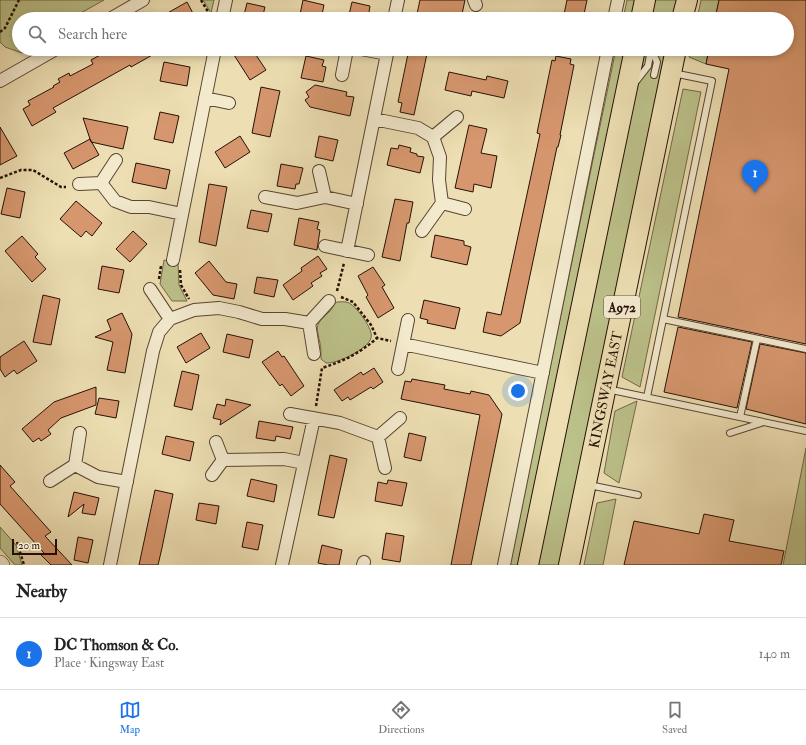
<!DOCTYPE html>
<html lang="en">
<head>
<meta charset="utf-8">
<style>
	body { margin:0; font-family:"IM FELL Double Pica",serif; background:#f2f2f2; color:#222 }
	.scale { position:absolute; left:12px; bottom:10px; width:45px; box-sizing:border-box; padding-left:4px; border:2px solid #261007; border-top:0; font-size:11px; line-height:14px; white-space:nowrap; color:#261007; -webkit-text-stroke:3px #f3eace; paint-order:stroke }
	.you { position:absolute; left:518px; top:391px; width:14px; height:14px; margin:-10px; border:3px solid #fff; border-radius:50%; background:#1a73e8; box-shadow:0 0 0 6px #1a73e833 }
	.badge { display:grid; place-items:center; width:26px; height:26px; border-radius:50%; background:#1a73e8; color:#fff; font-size:13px; font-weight:700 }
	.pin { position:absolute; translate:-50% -33px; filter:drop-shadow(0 1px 2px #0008) }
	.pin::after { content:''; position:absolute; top:21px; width:14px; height:12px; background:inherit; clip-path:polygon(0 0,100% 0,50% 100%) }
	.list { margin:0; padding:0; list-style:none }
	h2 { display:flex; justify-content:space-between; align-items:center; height:52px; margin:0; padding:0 16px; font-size:17px }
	h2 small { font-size:13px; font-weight:400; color:#767676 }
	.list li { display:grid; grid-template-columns:26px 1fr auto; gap:12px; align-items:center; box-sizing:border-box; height:72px; padding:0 16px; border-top:1px solid #e0e0e0 }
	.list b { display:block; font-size:15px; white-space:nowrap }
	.list p { margin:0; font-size:13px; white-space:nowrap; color:#767676 }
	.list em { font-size:13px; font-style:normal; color:#767676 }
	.icon { flex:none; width:22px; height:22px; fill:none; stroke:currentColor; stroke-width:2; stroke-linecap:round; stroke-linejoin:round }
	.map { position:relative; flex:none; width:806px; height:565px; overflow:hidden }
	.search { position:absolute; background:#fff; box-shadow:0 2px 6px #0003; left:12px; right:12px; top:12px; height:44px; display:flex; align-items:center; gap:10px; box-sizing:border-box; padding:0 14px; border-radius:22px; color:#767676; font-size:15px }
	.sheet { height:124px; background:#fff }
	nav { display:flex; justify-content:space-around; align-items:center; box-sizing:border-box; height:56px; border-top:1px solid #e0e0e0; background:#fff; font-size:11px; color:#767676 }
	nav a { display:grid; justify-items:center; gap:2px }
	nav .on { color:#1a73e8 }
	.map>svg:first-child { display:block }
	.green { fill:#bcc18a; stroke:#716848 }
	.building { fill:#d7976e; stroke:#261007 }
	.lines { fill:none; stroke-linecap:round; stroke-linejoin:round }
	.service-casing { stroke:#584432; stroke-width:8 }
	.minor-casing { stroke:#584432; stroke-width:14 }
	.tertiary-casing { stroke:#584432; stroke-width:16 }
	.trunk-casing { stroke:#261007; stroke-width:22 }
	.path { stroke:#261007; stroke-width:2.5; stroke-dasharray:3 2; stroke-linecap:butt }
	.service { stroke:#f3eace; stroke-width:6 }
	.minor { stroke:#f3eace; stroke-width:12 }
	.tertiary { stroke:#f3eace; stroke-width:15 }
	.trunk { stroke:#eddfb3; stroke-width:20 }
	.labels { text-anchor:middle; stroke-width:3; stroke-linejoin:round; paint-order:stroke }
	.shield { fill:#f3eace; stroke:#645143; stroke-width:1 }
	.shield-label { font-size:13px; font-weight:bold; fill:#261007 }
	.street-label { font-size:14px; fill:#261007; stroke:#f3eace }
</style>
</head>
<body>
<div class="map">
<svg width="806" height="565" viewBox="0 0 806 565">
	<rect width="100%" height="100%" fill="#eddfb3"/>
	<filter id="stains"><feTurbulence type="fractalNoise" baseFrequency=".005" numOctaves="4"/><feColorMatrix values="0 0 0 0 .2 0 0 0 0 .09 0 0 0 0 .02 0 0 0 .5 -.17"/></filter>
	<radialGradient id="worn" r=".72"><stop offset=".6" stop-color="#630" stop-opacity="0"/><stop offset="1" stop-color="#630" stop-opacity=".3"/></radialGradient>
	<path class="green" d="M0,0H104L70,19H19V49H29L22,53L5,47L0,42Z
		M203,0H214L211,13Z
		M627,0H637L633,19H623Z
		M654,0H678L674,19H650Z
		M701,0H719L715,19H697Z
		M616,49H627L520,565H509Z
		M644,49H668L561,565H537Z
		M691,49H709L706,64L689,57Z
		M683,89L701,92L640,387L622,377Z
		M164,260L178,263L179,285L187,301H172L160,284Z
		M337,302C341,302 345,301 349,303C357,307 374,330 371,338C368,349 337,364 326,363L321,359C321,353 321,348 320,343C316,325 315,325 329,312C333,309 332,305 337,302Z
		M637,401L619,483L604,473L615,411Z
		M806,448V565H783Z
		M616,499L603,565H584L597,503Z
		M0,527L16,545L22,565H15L0,548Z"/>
	<path class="building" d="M303,0L324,5L321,19H299Z
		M420,0H465L461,19H442L417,14Z
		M567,0H587L583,19H563Z
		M719,0H806V344L678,317L729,69L706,64L709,49H787V19H715Z
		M187,2L196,19H157Z
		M352,2L370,6L368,19H348Z
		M247,3L265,7L262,19H243Z
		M111,49H163L131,67L130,65L53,108L56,112L32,126L23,109L30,105L28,101L54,87L53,86L60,82L58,79L69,73L70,76L93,64L91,60Z
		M243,49H252L266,70L250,80L234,55Z
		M409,49H428L414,115L400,112L402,103L398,102Z
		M306,56L324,60L322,66L326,67L323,82L301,78Z
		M556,56L571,59L570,64L574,65L560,135H561L558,147H557L520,323L501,336L483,332L487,312L501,315L540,134L537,133L552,60L555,61Z
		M164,62L190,67L187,86L160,81Z
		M449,72L486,80L487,76L508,81L504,98L472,91L471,96L445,90Z
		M315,85L347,92L346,96L354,97L350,116L310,107L305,100L309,97L306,92Z
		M261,87L280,91L270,137L252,133Z
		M160,112L179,116L173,143L154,139Z
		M83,118L128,127L123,149L91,142Z
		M469,125L487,129L481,153L497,156L491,188L474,184L473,192L455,188Z
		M0,127L17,156L0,165Z
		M240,136L250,152L225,168L215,152Z
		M319,136L338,140L333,161L315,157Z
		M90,139L99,155L73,169L64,153Z
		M399,145L411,148L410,152L417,154V156L424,157L420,173L387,165L391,148L398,149Z
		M136,163L170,170L166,189L132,182Z
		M281,164L303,168L299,184H296L295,189L277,186Z
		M209,184L227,187L216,246L199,242Z
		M7,188L25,192L20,218L1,214Z
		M395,199L413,202L409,223H407L400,261L382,257Z
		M76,201L102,223L92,236L86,231L81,237L60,219Z
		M251,210L272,214L268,232L247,228Z
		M299,218L319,222L317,229L320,230L317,250L294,245Z
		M133,231L147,244L130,262L116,249Z
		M435,235L464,241V245L471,247L467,265L431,257Z
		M22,236L38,254L35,257L46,269L32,282L5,251Z
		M318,256L327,269L320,273L322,276L311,283L313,286L293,300L283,285L302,271L301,268Z
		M209,261L226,282L237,284L234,299L213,295L195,273Z
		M102,266L124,270L119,293L98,289Z
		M373,267L385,285L382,287L394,308L378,318L366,297L368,295L358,276Z
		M257,277L278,280L274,297L254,293Z
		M43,295L60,299L51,345L33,342Z
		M424,300L460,308L455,329L427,323L428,320L420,318Z
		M122,313L132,334L125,373L107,370L113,342L95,337L111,330L107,320Z
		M678,327L752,342L737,408L664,392Z
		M201,333L210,348L186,363L177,347Z
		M227,334L253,340L249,358L223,352Z
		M24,341L37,361L17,374L14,370L5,377L0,369V357Z
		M760,344L806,353V424L746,409Z
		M278,351L282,357L284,356L304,386L291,396L282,384L280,386L262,362Z
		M374,368L383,382L373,389L371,387L350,400L348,397L342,401L334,390L361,372L363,375Z
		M182,371L199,375L192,410L174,406Z
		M412,379L445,385L444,389L470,394L471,391L489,395L502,414L471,565H451L480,415L401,399L405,381L411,382Z
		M96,387V405L61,418L48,430L51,434L41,441L39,438L33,442L22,429L54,402Z
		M99,398L119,401L116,418L95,414Z
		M226,399L251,405L220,425L221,420L213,418L217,404L225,406Z
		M259,421L293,427L290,439L276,436L275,441L256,438Z
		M409,433L426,437L421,461L404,457Z
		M166,436L194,442L190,461L162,454Z
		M330,455L347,459L334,518L318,515Z
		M0,465L15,482L10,486L51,532L45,536L72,565H51L41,555L44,553L0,504Z
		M251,479L277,485L274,502L247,496Z
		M388,480L407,483L402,506L375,501L378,482L387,484Z
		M155,490L173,494L162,548L158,565H139Z
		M74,492L99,498L95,515L82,513L84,504L68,517Z
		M199,503L219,506L216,524L196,520Z
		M704,514L734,520L729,541L784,551L781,565H624L634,521L699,534Z
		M247,522L263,525L258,550L242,547Z
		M386,533L404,536L400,562L382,559Z
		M78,537L93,540L88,563L74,560Z
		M322,545L342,550L339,565H328L318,563Z"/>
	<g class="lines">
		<defs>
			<path id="service" d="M652,51L657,62L654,75
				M634,84L648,66L651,49
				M663,319L806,349
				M607,389L806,431
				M647,397L712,81L673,73
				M740,417L757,339
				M730,433L761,423
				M589,485L638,495"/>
			<path id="minor" d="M474,0L476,5
				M110,19L143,0
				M222,19L226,0
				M394,19L398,0
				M614,19L618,0
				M361,49L387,54
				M342,75L347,49
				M0,81L56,49
				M205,98L229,103
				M374,119L418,128L433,137L440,157L439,180L442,203L422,231
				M433,137L457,117
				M116,160L101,183L115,201L131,207H149L182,214
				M319,171L325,197
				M79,184L101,183
				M265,197L297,203L325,197L357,204
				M442,203L465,209
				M325,246L368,255
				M347,251L388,49
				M173,260L215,49
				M150,289L170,319
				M309,323L329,301
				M403,344L543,373
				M398,369L408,320
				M290,414L340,423L378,437L385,468
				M378,437L400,418
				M223,460L284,459L304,463
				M75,465L80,433
				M212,475L223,460L216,442
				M50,481L75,465L98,477L127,482
				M110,565L153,351L159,332L170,319L194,310L219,308L239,312L262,319H285L309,323L314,354
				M282,565L314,418
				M363,565L364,562
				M504,565L608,49"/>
			<path id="tertiary" d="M0,563L2,565"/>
			<g id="trunk">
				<path d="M641,19L645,0"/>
				<path d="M682,19L687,0"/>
				<path d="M528,565L635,49"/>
				<path id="s1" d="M569,565L676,49"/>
			</g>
		</defs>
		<use href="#service" class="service-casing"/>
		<use href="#minor" class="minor-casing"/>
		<use href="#tertiary" class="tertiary-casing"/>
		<use href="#trunk" class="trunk-casing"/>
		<path class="path" d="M201,0L210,15
			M0,32L5,28L19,0
			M0,178L21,170H33L61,187H66
			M180,270L181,285L189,299
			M159,279L161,266
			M337,291L344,263
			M341,297L353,302L371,325L377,338L391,341
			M316,406L322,368C344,361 360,353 377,338
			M17,542L24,565"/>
		<use href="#service" class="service"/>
		<use href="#minor" class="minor"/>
		<use href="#tertiary" class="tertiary"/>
		<use href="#trunk" class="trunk"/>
	</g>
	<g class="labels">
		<rect class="shield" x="604" y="296" width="36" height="22" rx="3"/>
		<g class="shield-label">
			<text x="622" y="312">A972</text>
		</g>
		<g class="street-label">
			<text dy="5" stroke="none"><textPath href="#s1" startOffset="179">KINGSWAY EAST</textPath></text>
		</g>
	</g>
	<rect width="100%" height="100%" filter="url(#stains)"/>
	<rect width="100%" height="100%" fill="url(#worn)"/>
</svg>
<div class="scale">20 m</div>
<div class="you"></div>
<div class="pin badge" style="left:755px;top:193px">1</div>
<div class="search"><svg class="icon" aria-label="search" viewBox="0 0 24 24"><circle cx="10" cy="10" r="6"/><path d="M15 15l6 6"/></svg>Search here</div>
</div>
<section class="sheet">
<h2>Nearby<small></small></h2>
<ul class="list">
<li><span class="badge">1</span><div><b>DC Thomson &amp; Co.</b><p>Place · Kingsway East</p></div><em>140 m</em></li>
</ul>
</section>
<nav>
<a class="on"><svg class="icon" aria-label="map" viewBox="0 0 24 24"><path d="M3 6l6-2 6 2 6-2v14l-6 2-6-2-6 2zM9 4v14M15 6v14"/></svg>Map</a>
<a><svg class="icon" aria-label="directions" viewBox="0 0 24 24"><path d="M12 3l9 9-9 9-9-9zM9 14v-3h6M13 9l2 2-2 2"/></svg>Directions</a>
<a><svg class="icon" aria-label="saved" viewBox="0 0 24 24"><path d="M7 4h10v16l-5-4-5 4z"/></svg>Saved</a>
</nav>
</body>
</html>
